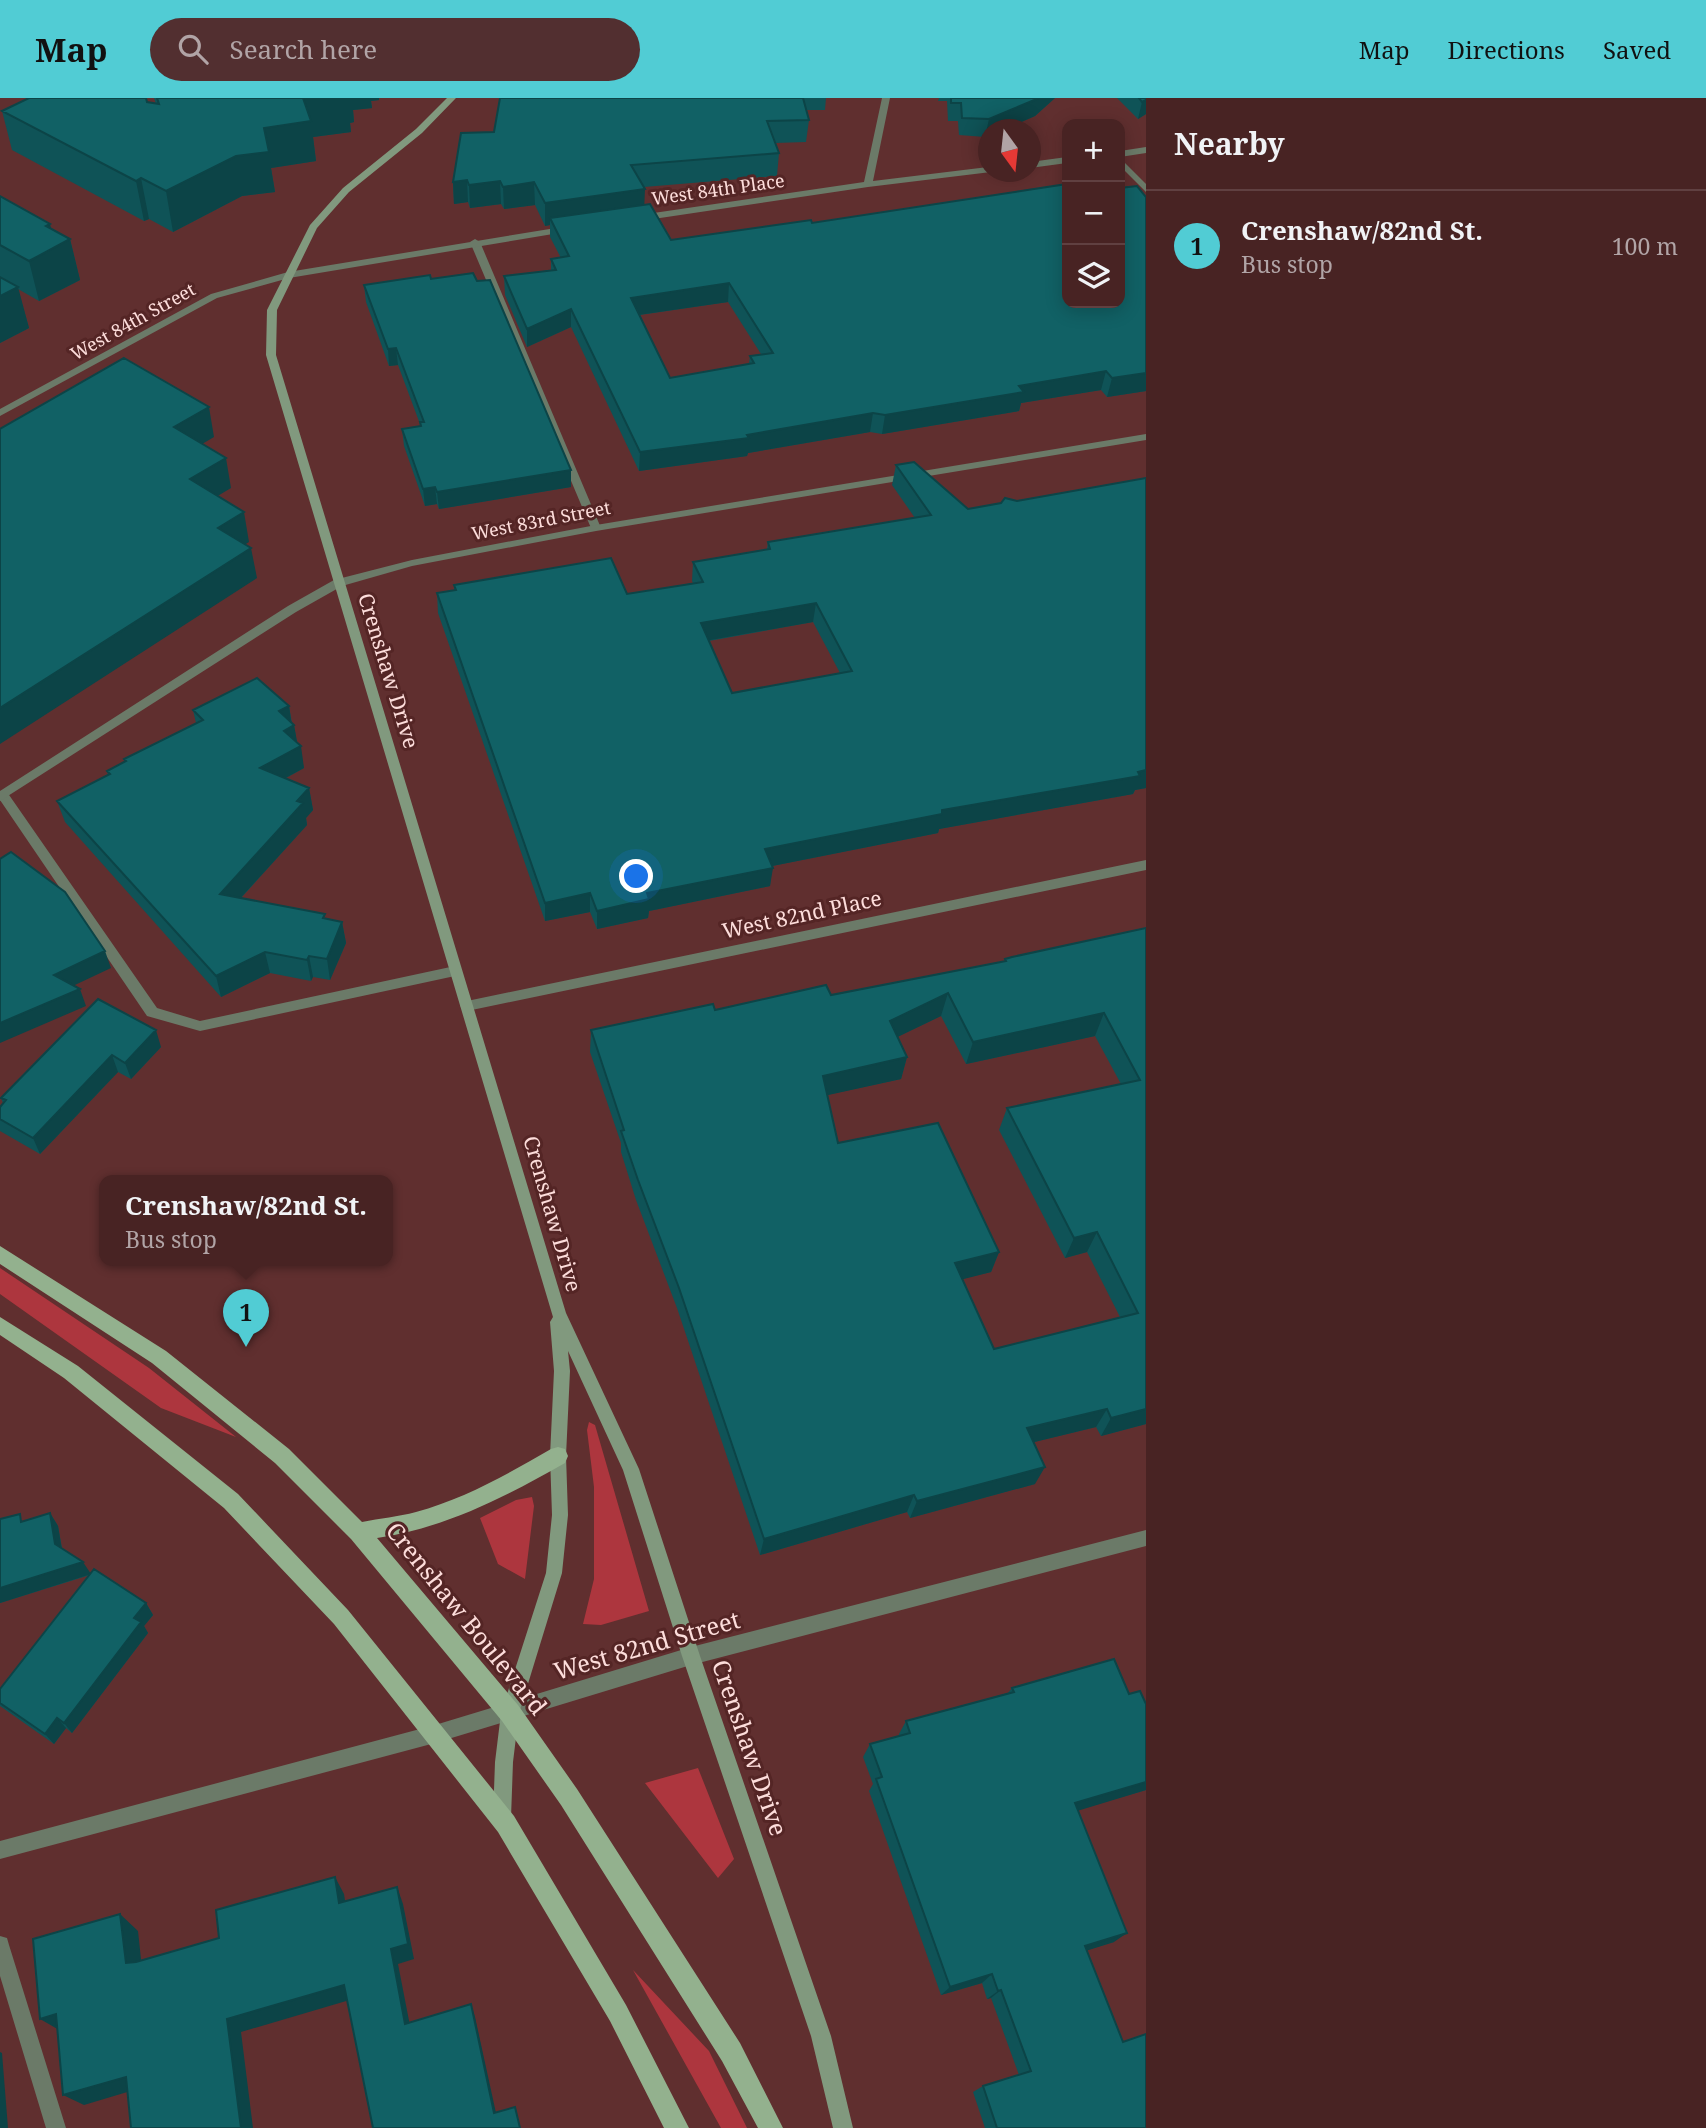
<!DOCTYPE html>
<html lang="en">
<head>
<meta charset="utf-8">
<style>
	body { margin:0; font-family:"Noto Serif",serif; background:#522f30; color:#f1f3f6 }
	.controls { position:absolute; right:21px; top:21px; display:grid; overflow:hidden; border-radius:14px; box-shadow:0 4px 18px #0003 }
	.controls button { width:63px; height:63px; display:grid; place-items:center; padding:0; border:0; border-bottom:2px solid #604041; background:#482323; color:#f1f3f6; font:35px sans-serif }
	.compass { position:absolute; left:978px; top:21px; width:63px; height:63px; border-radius:50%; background:#482323; box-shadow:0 4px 18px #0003; rotate:165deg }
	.you { position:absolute; left:637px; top:779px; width:24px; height:24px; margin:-18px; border:5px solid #fff; border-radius:50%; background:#1a73e8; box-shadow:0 0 0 10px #1a73e833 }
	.badge { display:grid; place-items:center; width:46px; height:46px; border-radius:50%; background:#51ccd4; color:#111; font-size:23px; font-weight:700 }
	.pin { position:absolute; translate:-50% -58px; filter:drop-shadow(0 2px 4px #0008) }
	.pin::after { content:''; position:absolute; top:37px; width:24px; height:21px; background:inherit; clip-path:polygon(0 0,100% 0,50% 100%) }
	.popup { position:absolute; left:99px; top:1077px; width:294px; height:91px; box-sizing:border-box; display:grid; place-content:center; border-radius:14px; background:#482323; filter:drop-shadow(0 2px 5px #0005); font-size:23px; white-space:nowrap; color:#b1a4a6 }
	.popup b { font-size:26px; color:#f1f3f6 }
	.popup::after { content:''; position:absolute; left:50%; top:100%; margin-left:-14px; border:14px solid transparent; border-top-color:#482323 }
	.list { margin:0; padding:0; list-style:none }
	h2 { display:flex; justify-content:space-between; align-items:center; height:91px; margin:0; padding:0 28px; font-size:30px }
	h2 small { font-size:23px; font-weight:400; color:#b1a4a6 }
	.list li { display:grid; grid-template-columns:46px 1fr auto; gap:21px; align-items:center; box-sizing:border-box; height:112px; padding:0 28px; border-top:2px solid #604041 }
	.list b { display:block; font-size:26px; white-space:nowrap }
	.list p { margin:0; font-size:23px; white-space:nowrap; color:#b1a4a6 }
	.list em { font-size:23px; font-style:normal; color:#b1a4a6 }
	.icon { flex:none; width:38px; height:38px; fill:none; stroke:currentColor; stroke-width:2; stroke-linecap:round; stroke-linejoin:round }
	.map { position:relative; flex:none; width:1146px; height:2030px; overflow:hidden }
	header { display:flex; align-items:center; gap:42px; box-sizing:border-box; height:98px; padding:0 35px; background:#51ccd4; color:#111 }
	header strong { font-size:33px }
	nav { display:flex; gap:38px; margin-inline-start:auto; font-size:24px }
	.search { width:490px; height:63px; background:#522f30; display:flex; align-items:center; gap:18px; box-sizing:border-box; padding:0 24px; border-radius:38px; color:#b1a4a6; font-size:26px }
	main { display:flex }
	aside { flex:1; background:#482323 }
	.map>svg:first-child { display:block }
	.green { fill:#ad363e }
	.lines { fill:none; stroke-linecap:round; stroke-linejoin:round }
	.service { fill:#6b7a68; fill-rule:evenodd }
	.minor { fill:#6b7a68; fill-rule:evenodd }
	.secondary { fill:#81997e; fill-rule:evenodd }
	.primary { fill:#93b18e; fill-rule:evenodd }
	.wall { fill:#0f5357; fill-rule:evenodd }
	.shaded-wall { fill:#0c4447 }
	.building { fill:#116165; stroke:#0c4447; stroke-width:2; fill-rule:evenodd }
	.labels { text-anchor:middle; stroke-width:6; stroke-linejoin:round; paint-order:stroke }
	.far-street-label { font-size:18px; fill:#fddddb; stroke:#542525 }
	.street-label { font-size:21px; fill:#fddddb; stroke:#542525 }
	.near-street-label { font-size:24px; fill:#fddddb; stroke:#542525 }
</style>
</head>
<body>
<header>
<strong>Map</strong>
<div class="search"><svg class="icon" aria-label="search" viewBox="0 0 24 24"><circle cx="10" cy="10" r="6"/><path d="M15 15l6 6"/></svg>Search here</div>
<nav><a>Map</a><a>Directions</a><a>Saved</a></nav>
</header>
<main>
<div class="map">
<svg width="1146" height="2030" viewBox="0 0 1146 2030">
	<rect width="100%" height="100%" fill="#602f2f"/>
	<path class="green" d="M0,1170L149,1270L236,1339L161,1310L0,1196Z
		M589,1324L595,1327L649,1513L601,1527L583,1526L594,1481V1389L587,1332Z
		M532,1399L534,1408L525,1481L498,1466L480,1420L516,1402Z
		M698,1670L734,1761L718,1780L645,1685Z
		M633,1872L709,1953L747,2030H721Z"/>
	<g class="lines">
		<path class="service" d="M475,141L480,144L601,430L600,432H592L591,430L470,144Z
			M3,693L7,694L157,910L200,923L455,868L462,873L455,878L200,933L147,918L0,702V694Z
			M0,1838L7,1840L9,1847L66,2030H46L0,1878Z"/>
		<path class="minor" d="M882,0H890L873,83L988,69V74H991L868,89L640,123L636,120L640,117L864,84Z
			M1146,49V55L1120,59V53Z
			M1067,59V65L1030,70V64Z
			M1120,60L1146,86V94L1120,68Z
			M568,128L571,129V133L289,180L217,200L0,318V311L211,196L288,174Z
			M1146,336V342L596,433L412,468L342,488L296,514L0,703V693L288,508L334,482L412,462L596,427Z
			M1146,762V772L467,913L460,908L467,903Z
			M1146,1432V1448L691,1567L435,1645L0,1761V1743L435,1627L691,1549Z"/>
		<path class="secondary" d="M447,0H456L422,35L349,94L317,130L277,212L276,257L566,1215L639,1371L700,1558L831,1938L853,2030H833L811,1938L682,1558L623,1372L568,1253L570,1273L566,1358L568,1417L562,1475L519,1615L513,1664L511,1720L508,1726L502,1729L496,1726L493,1720L495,1664L501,1615L546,1475L552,1417L550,1358L554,1273L550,1224L553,1219L266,257L267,212L310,127L343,90L416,31Z"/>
		<path class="primary" d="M0,1148L166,1253L289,1351L362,1424C380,1420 398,1419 416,1414C464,1401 508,1376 551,1351L558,1349L565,1351L568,1358L565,1365C505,1399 445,1430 377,1440L518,1607L577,1691L740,1945L783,2030H758L722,1963L561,1707L502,1623L351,1441L275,1365L152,1265L0,1166Z
			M0,1219L78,1268L238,1396L348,1512L514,1718L626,1907L689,2030H664L610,1923L498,1734L334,1526L224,1410L64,1280L0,1237Z"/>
	</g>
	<path class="wall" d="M154,0H379V2L371,3L372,10L353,12L354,24L350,25L351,34L313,39L316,63L271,70L275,94L242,98L173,134L149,121L144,123L12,52L2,13L147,4L156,6Z
		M500,0H826L825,12H806L809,22L806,44L775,45L779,55L777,78L644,89V107L671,142L812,125L1146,99V293L1107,299L1101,292L1021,305L1019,313L882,336L870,334L748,355L747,358L639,373L571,229L527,249L505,197L504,178L551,172V161L561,160L550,139V127L545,128L535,107L504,111L501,106L470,110L468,104L454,106L453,84L494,34ZM728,204L761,256L750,258L749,266L670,280L640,217Z
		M939,0H1055L1035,18L1003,32H989L985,39L959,37L958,23H948L947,3H938Z
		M1117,0H1146V16L1138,21Z
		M0,98L52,131L70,141L80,182L39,203L18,191L29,230L0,245Z
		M431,181L571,389L439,411L437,406L425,408L404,348L402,331L420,328V326L398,267L389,268L366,204L364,187Z
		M896,367L968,411L1146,380V690L1135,692L1133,696L939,731L938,735L772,768L770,788L649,813L648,820L597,831L590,814L545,823L438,515L437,495L454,492V487L627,496L693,485L692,483L693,464L767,451L768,444L915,420L892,387ZM813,524L840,575L732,595L709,543Z
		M289,608L292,625L294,627L297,645L304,670L286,680L309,690L313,712L306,720L307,727L241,800L342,824L346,845L330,882L313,879L311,883L270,875L221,899L65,724L57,703L108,677L107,673L125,664L124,661L196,625L193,612Z
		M1146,830V1326L1101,1338L1096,1329L1034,1344L1035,1386L910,1420L907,1414L760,1457L677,1210L636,1102L621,1054V1045L590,954L591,932L715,912L831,897L1004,864L1005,861ZM941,918L966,966L1095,938L1121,986L1007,1010L999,1032L1065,1160L1087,1154L1120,1219L994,1251L962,1181L991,1174L999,1154L838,1045L827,997L901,981L907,959L897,939Z
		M98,901L161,949L131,981L118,974L40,1056L0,1033V1009L3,1005L1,1000Z
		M50,1415L58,1428L62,1450L91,1476L146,1505L153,1517L144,1528L148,1535L72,1635L66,1630L54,1646L0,1608V1591L90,1477L0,1505V1421L25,1423Z
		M1012,1590L1146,1692L1078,1712L1114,1844L1087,1852L1146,2030H985L973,1994L983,1988L1019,1977L991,1900L987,1901L982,1885L941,1897L869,1693L873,1686L863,1659L870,1646L899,1638V1636L906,1623L1008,1595Z"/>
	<path class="shaded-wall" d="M303,0H379V2L371,3L372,10L353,12L354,24L350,25L351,34L313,39L316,63L271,70L275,94L242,98L173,134L166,93L264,30Z
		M1039,0H1055L1035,18L1003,32H989V38L985,39L989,21Z
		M1146,2V16L1138,21L1142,4Z
		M141,80L149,121L144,123L136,83Z
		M467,82L468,104L454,106L453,84Z
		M500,83L501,106L470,110L469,87Z
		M534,84L535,107L504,111L503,89Z
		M645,91L644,114L550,120V127L545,128V105Z
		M50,126L56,149L70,141L80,182L39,203L29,163L46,128Z
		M729,185L728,204L631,218V200Z
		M18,189L29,230L0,245V198Z
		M571,211V229L527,249V231Z
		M396,250L398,267L389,268L388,251Z
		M1106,273L1101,292L1021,305L1019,313L882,336L885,317L1019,288Z
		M1146,275V293L1107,299L1112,280Z
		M209,309L214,339L180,359L174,329Z
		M873,315L870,334L748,355L747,358L639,373L640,354Z
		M226,360L231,390L196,411L190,381Z
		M571,372V389L439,411L437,394Z
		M435,389L437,406L425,408L423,391Z
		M244,414L249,444L224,460L218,430Z
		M251,450L257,480L0,646V610Z
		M816,505L813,524L699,544L701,525Z
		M289,608L292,629L294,627L298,649L288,655L279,613Z
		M301,648L304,670L265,691L260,670Z
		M1146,672V690L1135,692L1133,696L939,731L938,735L762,770L765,751L942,712Z
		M309,690L313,712L306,720L307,727L225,817L220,796Z
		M773,770L770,788L649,813L648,820L597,831V813L647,795Z
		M590,795V814L545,823V805Z
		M342,824L346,845L330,882L327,861Z
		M105,853L111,870L60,894L54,877Z
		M265,854L270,875L221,899L216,878Z
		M309,858L313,879L311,883L307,862Z
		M80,891L86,908L0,945V925Z
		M948,895L941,918L885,945L890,923Z
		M1104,915L1095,938L966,966L973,944Z
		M156,932L161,949L131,981L125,965Z
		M112,957L118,974L40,1056L33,1040Z
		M907,959L901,981L819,999L823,978Z
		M1097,1134L1087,1154L1065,1160L1074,1140Z
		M999,1154L991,1174L948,1185L955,1165Z
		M1107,1311L1096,1329L1018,1348L1027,1330Z
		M1146,1311V1326L1101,1338L1111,1320Z
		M1045,1369L1035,1386L910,1420L917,1403Z
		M914,1397L907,1414L760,1457L764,1441Z
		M50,1415L58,1428L63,1458L55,1446Z
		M83,1464L91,1476L0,1505V1490Z
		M146,1505L153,1517L144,1528L148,1535L72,1635L64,1625L134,1520Z
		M57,1620L66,1630L54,1646L45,1636Z
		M1146,1684V1692L1064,1717L1075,1705Z
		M335,1779L344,1796L348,1822L339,1805Z
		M397,1789L403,1806L414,1861L398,1866L412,1938L405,1926L391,1851Z
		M120,1816L138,1833L143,1880L126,1865Z
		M1127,1835L1114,1844L1073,1857L1085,1848Z
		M992,1876L982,1885L941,1897L950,1889Z
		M344,1887L353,1901L241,1934L253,2030H241L227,1921Z
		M1001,1892L991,1900L987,1901L998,1893Z
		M471,1906L475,1919L498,2024L494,2015Z
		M56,1916L61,1933L40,1921Z
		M0,1954L2,1955L8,2030H0Z
		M126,1979L144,1989L84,2007L63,1997Z"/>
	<path class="building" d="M29,0H146L147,4L159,6L157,0H306H303L311,23L264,30L269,54L236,58L166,93L141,80L136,83L2,13Z
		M500,0H803L809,22L767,23L779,55L631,67L645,91L545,105L534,84L503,89L500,83L469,87L467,82L453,84L461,35L494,34Z
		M951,0H1039L989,21L962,20L961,5H951Z
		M1139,0H1146V2L1142,4Z
		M1067,86V205H1120V90L1137,88L1146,99V275L1112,280L1106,273L1019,288L1024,294L885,317L873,315L747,337L749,340L640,354L571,211L527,231L504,178L556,172L551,161L569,158L550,120L650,106L671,142L811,122L812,125ZM729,185L773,255L750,258L754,265L670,280L631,200Z
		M0,98L50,126L46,128L70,141L29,163L0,147Z
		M473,175L477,183L490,182L571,372L437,394L435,389L423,391L402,331L421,328L420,324H424L396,250L388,251L364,187L430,177L431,181Z
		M0,179L18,189L0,198Z
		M124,260L209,309L174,329L226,360L190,381L244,414L218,430L251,450L0,610V331Z
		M914,364L968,411L1001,405L1005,400L1017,403L1146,380V672L1138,674L1140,678L942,712V716L765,751L773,770L647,795L649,801L597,813L590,795L545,805L437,495L456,492L454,487L611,460L627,496L703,484L693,464L770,451L768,444L931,417L896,367ZM816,505L852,573L732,595L701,525Z
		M257,580L289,608L279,613L294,627L284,633L301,648L260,670L309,690L297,703L303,705L220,796L325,816L323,820L342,824L327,861L309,858L307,862L265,854L216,878L57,703L110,676L107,673L126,663L124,661L203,622L193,612Z
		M11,754L65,794L105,853L54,877L80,891L0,925V761Z
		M1146,830V1311L1111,1320L1107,1311L1027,1330L1045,1369L917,1403L914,1397L764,1441L679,1190L638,1082L621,1033L624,1032L591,932L713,906L715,912L826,887L831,897L1006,863L1005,861L1012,859ZM948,895L973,944L1104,915L1140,982L1007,1010L1074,1140L1097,1134L1138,1215L994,1251L955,1165L999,1154L938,1025L838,1045L823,978L907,959L890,923Z
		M98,901L156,932L125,965L112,957L33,1040L0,1021V1009L6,1002L1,1000Z
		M50,1415L55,1446L83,1464L0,1490V1421L20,1416L21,1424Z
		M94,1471L146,1505L134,1520L141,1524L64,1625L57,1620L45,1636L0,1605V1591Z
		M1114,1561L1129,1596L1140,1593L1146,1606V1684L1075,1705L1127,1835L1085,1848L1123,1944L1146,1936V2030H997L983,1988L1031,1973L1001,1892L998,1893L992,1876L950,1889L876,1681L882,1679L870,1646L910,1635L906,1623L1014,1594L1012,1590Z
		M335,1779L339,1805L397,1789L408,1846L391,1851L405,1926L471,1906L494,2015L515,2009L520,2030H373L344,1887L227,1921L241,2030H131L126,1979L63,1997L56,1916L40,1921L33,1841L120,1816L126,1865L136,1864L219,1840L216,1812Z"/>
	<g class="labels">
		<g class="far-street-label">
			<text transform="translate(718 92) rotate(-8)" y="6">West 84th Place</text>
			<text transform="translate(133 224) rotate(-29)" y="6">West 84th Street</text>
			<text transform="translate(541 423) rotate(-11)" y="6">West 83rd Street</text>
		</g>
		<g class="street-label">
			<text transform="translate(388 573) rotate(73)" y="7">Crenshaw Drive</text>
			<text transform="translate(802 817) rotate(-12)" y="7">West 82nd Place</text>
			<text transform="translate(552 1116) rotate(74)" y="7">Crenshaw Drive</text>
		</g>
		<g class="near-street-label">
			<text transform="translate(466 1521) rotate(51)" y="8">Crenshaw Boulevard</text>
			<text transform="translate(647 1548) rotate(-16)" y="8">West 82nd Street</text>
			<text transform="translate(749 1650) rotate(71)" y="8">Crenshaw Drive</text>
		</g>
	</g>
</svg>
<div class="controls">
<button>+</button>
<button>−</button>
<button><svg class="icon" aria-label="layers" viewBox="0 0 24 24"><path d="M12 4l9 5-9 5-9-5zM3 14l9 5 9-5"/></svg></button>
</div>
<svg class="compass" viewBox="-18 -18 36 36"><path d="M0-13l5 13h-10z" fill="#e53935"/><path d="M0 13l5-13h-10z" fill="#b1a4a6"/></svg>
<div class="you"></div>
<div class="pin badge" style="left:246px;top:1249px">1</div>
<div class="popup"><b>Crenshaw/82nd St.</b>Bus stop</div>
</div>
<aside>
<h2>Nearby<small></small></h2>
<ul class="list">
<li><span class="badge">1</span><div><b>Crenshaw/82nd St.</b><p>Bus stop</p></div><em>100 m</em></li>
</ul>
</aside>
</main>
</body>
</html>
